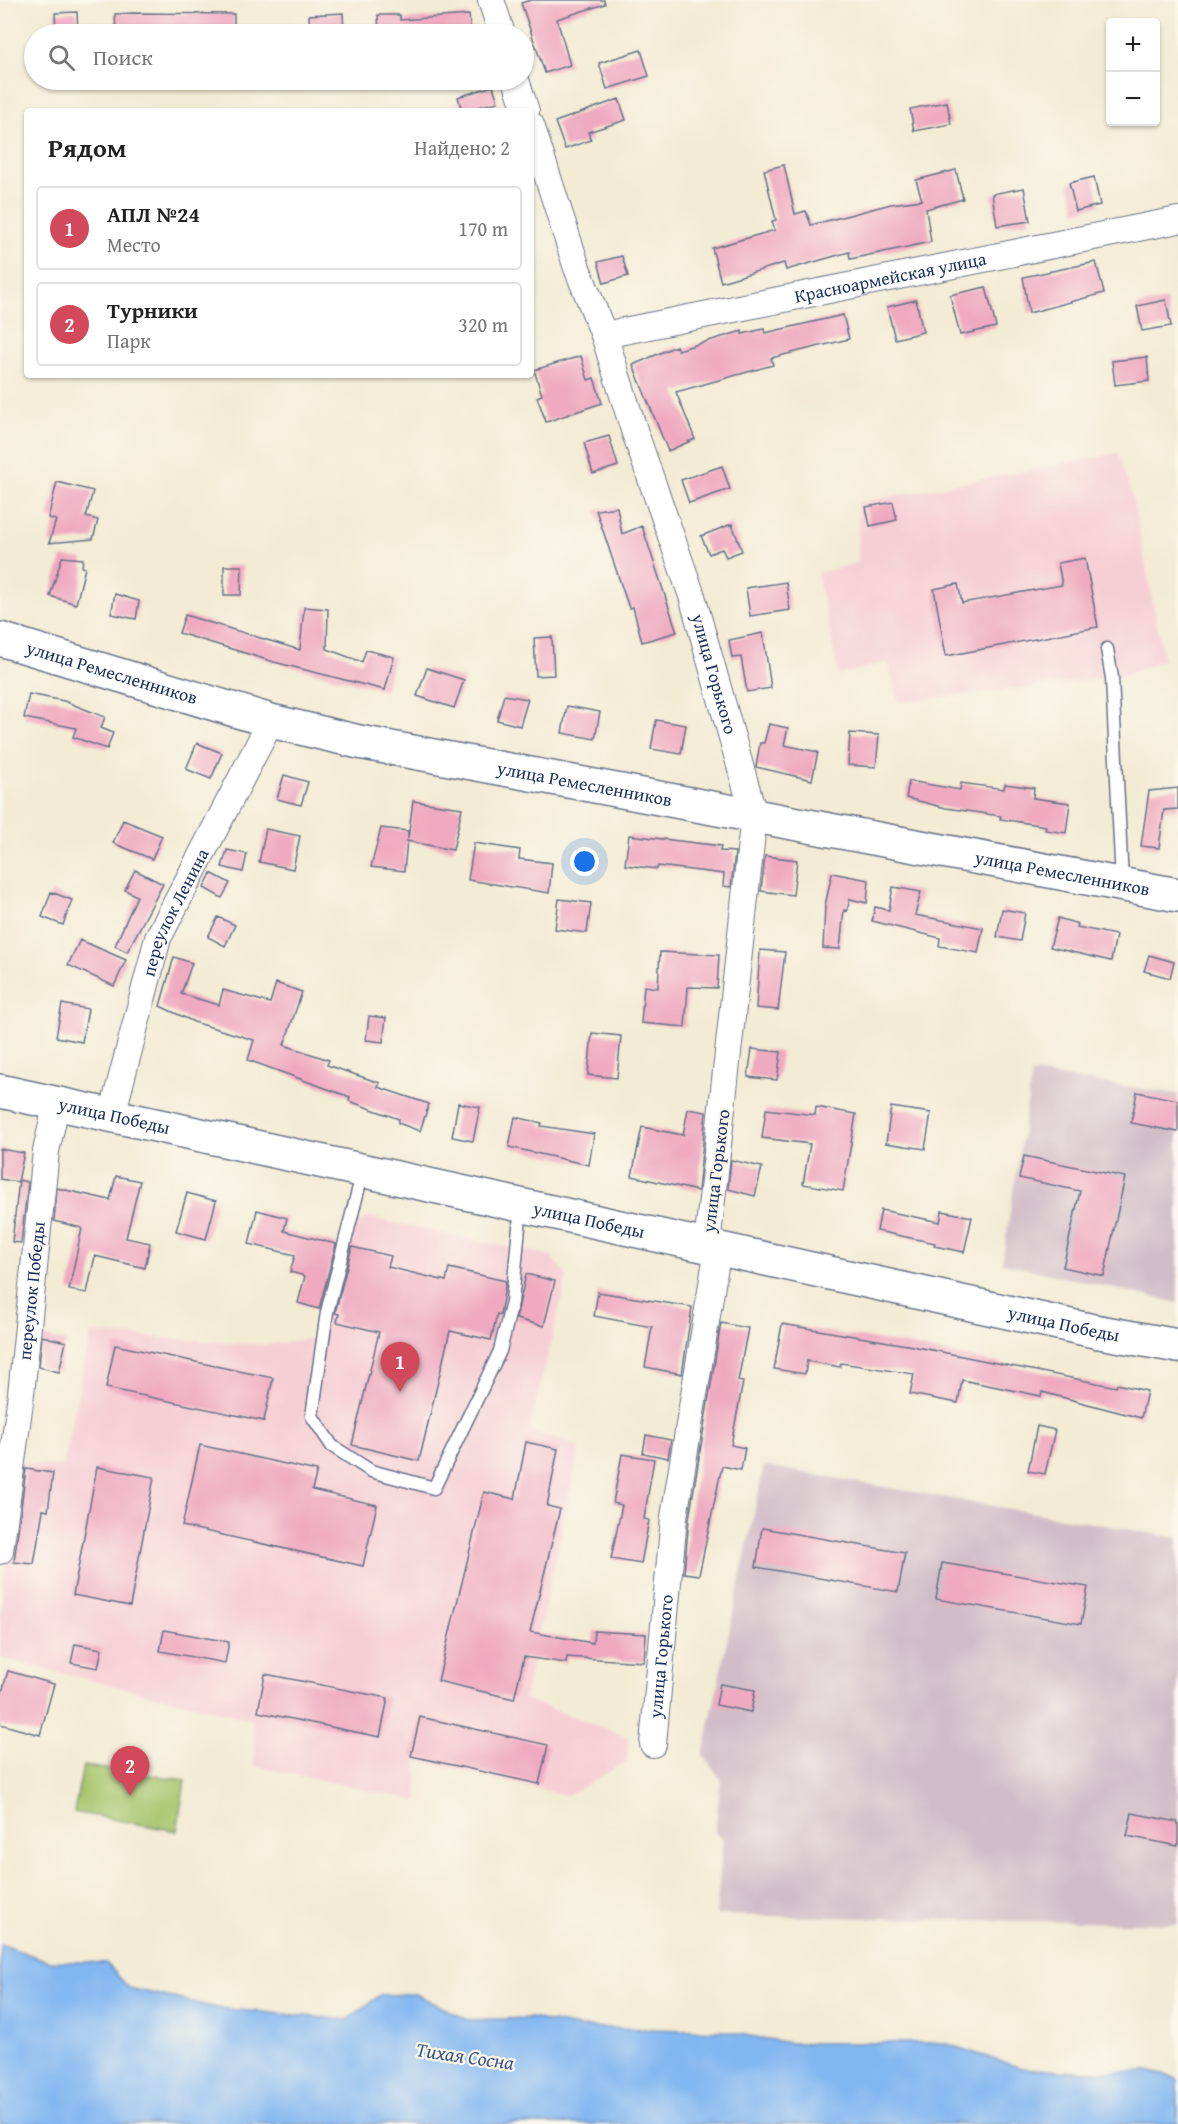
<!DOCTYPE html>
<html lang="ru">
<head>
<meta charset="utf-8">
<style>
	body { margin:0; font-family:"Gentium Book Plus",serif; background:#f2f2f2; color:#222 }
	.controls { position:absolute; right:18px; top:18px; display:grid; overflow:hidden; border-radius:6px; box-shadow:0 2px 4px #0004 }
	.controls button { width:54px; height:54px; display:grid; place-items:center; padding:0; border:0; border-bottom:2px solid #e0e0e0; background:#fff; color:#222; font:30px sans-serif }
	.you { position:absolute; left:585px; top:862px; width:21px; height:21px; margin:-15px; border:4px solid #fff; border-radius:50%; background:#1a73e8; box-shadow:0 0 0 9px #1a73e833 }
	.badge { display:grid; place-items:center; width:39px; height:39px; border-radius:50%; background:#d1495b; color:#fff; font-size:20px; font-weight:700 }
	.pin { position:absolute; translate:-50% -50px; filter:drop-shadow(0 2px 3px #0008) }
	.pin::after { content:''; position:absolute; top:32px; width:21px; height:18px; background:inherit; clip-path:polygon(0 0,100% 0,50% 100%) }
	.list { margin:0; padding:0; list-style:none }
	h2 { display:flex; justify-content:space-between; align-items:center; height:78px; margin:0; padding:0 24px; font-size:26px }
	h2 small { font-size:20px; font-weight:400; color:#767676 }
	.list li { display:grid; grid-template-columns:39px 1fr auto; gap:18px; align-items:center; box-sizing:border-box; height:84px; margin:0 12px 12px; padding:0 12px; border:2px solid #e0e0e0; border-radius:6px }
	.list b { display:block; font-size:22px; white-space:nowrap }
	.list p { margin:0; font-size:20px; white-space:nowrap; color:#767676 }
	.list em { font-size:20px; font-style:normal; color:#767676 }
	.icon { flex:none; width:33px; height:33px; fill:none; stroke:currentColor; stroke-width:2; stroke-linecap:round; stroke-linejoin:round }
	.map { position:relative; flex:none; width:1178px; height:2124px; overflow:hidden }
	.search { position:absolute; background:#fff; box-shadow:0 2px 4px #0004; left:24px; top:24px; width:510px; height:66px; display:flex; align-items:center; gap:15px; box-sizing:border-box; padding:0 21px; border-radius:33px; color:#767676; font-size:22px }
	.panel { position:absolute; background:#fff; box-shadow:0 2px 4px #0004; left:24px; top:108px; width:510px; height:270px; border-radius:6px }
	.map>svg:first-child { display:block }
	.built { fill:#f6cfd5 }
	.industrial { fill:#d1bdc8 }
	.green { fill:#a8c66e; stroke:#627a66; stroke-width:1.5 }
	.water { fill:#83b7f1; stroke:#4f73a8; stroke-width:1.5 }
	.building { fill:#efa9c0 }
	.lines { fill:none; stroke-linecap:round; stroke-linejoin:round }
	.lane-casing { stroke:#677187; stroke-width:15 }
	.street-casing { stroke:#677187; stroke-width:28 }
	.secondary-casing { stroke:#677187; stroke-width:36 }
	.lane { stroke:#fff; stroke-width:12 }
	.street { stroke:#fff; stroke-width:26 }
	.secondary { stroke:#fff; stroke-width:33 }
	.labels { text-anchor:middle; stroke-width:4.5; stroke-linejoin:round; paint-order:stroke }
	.street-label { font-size:18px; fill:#1b2f5e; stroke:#fbf7ec }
	.water-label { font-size:20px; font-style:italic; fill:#3a588a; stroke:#fbf7ec }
</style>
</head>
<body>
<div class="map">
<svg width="1178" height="2124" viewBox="0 0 1178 2124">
	<rect width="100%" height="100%" fill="#fbf7ec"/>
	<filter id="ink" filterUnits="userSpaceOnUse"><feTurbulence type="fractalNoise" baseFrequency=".0167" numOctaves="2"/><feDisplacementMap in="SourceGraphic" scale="12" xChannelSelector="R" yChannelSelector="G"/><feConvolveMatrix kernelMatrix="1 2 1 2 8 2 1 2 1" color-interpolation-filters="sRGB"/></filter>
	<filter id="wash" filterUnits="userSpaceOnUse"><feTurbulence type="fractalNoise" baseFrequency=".008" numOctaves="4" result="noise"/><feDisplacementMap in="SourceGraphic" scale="24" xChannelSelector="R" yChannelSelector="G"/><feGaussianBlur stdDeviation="1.35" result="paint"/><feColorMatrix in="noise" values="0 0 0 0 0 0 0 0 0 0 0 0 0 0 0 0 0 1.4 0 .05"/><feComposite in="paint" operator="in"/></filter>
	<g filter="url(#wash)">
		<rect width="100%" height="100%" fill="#f3ebd4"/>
		<path class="built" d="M1118,453L1133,499L1164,660L1120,677L899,702L888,662L839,675L817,573L858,563V503Z
			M367,1217L551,1256L567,1276L529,1431L580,1447L524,1699L629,1737L627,1761L568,1796L416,1760L418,1801L254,1766L253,1720L0,1658V1618L18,1462L63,1466L91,1333L265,1345L316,1338L339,1235Z"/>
		<path class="industrial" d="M1032,1073L1178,1094V1303L1002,1263Z
			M764,1466L1178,1538V1924L716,1915L723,1839L715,1832L721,1779L703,1755Z"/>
		<path class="green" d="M83,1766L185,1780L177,1831L74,1812Z"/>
		<path class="water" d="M0,1944L48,1961L106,1963L129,1988L217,2008L347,2020L380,1995L416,1994L468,2020L530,2018L578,2027L722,2031L790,2043H944L1021,2068L1075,2072L1148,2071L1178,2079V2124H0Z"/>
		<g id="blocks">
			<path class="building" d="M531,0H604L605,4L557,19L570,65L545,73L521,3Z
				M77,12L78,34H56L55,13Z
				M134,13L234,14V34H116L115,14Z
				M343,13L344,34H310L309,15Z
				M378,15H400V20L469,15L471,34H379Z
				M641,50L649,76L607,89L599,63Z
				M493,86L498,102L462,111L458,97Z
				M619,99L626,120L588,132L591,140L565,149L555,122Z
				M947,102L951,124L914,131L910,109Z
				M784,165L795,214L806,211L811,225L891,204L922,200L916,180L956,170L963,199L926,209L931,242L850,259L849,252L786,270L784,263L721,282L712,248L775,230L772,221L776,220L764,170Z
				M1094,177L1100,205L1076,211L1069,183Z
				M1024,188L1030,221L997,226L992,194Z
				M622,256L628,276L604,283L598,262Z
				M1096,262L1104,293L1029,313L1023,277Z
				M986,287L996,327L960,335L950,295Z
				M916,300L923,332L895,339L887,307Z
				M1166,300L1171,326L1142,331L1137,306Z
				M843,315L849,339L771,358L773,365L676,392L695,439L668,451L633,365L676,346L678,350L742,331V334L764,329L765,333Z
				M581,356L588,380L594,378L602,403L546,422L537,397L542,395L534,370Z
				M1147,357L1149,381L1115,385L1112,361Z
				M609,436L618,466L593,474L584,443Z
				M722,466L730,489L689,503L681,480Z
				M57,482L93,491L86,517L98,520L93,539L49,543L56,520L48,518Z
				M893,502L897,520L870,526L866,507Z
				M617,507L622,534L642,526L677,632L642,642L633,607L629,608L596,510Z
				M732,524L742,551L726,557L722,549L709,554L701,536Z
				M62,557L83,559L82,567L85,568L76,604L50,596Z
				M1085,558L1098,627L946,656L934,589L958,584L962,603L1062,585L1058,563Z
				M224,566H242L241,595H224Z
				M786,582L790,610L750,616L746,588Z
				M115,594L139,601L136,619L111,614Z
				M304,607L328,609L327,649L362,662L366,650L394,657L385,690L274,662L179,633L185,615L300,650Z
				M763,633L771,688L747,692L741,657L732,658L729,640Z
				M552,637L554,675L536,676L534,638Z
				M427,668L464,680L454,708L417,696Z
				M29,694L64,701L105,717L101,728L113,733L107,749L73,737L76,728L24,718Z
				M504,695L528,699L520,726L497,720Z
				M567,706L600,712L595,739L562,733Z
				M656,720L686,725L681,754L651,749Z
				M769,724L788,728L784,745L818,752L812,780L756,767L760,743H764Z
				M850,733L879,735L876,767L848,765Z
				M197,743L222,753L211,779L186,769Z
				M284,775L308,782L301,805L277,799Z
				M909,781L960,790L961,783L1004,789L1005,784L1034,788L1033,798L1070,803L1066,833L1045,830L1046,826L1000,819L1001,816L946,808L906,798Z
				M1178,788V809L1164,810L1159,848L1141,846L1149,791Z
				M413,801L462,808L453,850L407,841L404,871L371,867L381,828L408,831V839Z
				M123,820L162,836L152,859L113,843Z
				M266,829L300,836L293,869L259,862Z
				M629,835L721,846L720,851L735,852L731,887L723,886L724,874L658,866L657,869L625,865Z
				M474,843L520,850L519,859L552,863L549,893L468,880Z
				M227,850L247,854L243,872L222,867Z
				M765,856L797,860L793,895L761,891Z
				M135,870L163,884L127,952L115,946L137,896L125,890Z
				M211,873L230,883L222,898L204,888Z
				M832,873L869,880L867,903L850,899L847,911L844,910L840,949L823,948L825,906Z
				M893,887L921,892L915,915L983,928L978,953L939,946L940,938L872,921L875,907L889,910Z
				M51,892L72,900L63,925L42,917Z
				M559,899L591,903L587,933L555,929Z
				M1002,909L1025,913L1020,941L997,937Z
				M218,917L235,925L225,946L208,937Z
				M1058,918L1078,924L1077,927L1116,935L1111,961L1050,947Z
				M80,940L126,960L114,986L68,965Z
				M760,950L785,952L778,1010L756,1008Z
				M660,952L719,955L717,988L688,987L685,1027L641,1023L644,986L658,988Z
				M1149,955L1174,962L1170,978L1144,971Z
				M174,957L192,963L181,994L219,1005L223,990L270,1003L276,983L302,992L284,1045L329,1060L327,1065L380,1083L378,1087L429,1104L420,1131L398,1123L399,1119L349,1101L350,1097L248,1060L254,1040L194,1022L160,1006Z
				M62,1004L88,1009L82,1042L56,1037Z
				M369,1016L386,1018L383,1042L366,1040Z
				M592,1033L621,1036L617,1078L588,1075Z
				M752,1049L781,1052L777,1080L748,1077Z
				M1137,1092L1178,1100V1132L1131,1123Z
				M458,1103L480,1107L473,1141L452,1137Z
				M816,1107L856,1114L843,1191L803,1184L810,1144L762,1138L766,1109L815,1115Z
				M891,1107L931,1113L925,1149L886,1143Z
				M688,1109L706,1112L698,1191L632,1176L642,1127L683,1135Z
				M515,1117L542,1123L541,1126L594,1134L589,1165L509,1147Z
				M0,1149L24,1153L18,1182L0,1179Z
				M1024,1156L1125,1177L1104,1276L1063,1267L1080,1191L1019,1178Z
				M731,1160L762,1167L755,1196L728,1189Z
				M116,1176L140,1181L126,1238L150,1243L145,1268L95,1256L87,1293L69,1290L82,1228L54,1221L57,1188L110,1200Z
				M19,1180L28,1182L21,1243L12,1242Z
				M187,1193L216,1201L206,1239L176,1231Z
				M257,1210L287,1218L284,1231L336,1244L319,1309L298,1303L305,1276L290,1272L295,1255L249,1244Z
				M881,1210L940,1222L942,1211L972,1217L964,1252L934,1246L935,1243L877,1231Z
				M352,1247L391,1256L388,1267L446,1281L449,1268L506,1281L500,1315L497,1314L491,1340L450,1331L419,1461L352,1445L379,1332L337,1322L339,1314L335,1313Z
				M526,1274L555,1281L544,1326L516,1319Z
				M598,1292L692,1307L682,1374L645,1367L652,1327L594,1316Z
				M721,1323L748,1328L738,1381L743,1382L731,1445L745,1448L741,1470L722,1466L699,1575L684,1573L689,1519Z
				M782,1324L907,1345L1116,1387L1117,1384L1147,1391L1141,1418L1042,1392L1041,1396L962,1380L958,1403L910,1394L914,1374L841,1363L840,1367L807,1361L805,1374L774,1369Z
				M42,1336L66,1342L59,1372L39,1367Z
				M115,1345L273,1378L264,1421L106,1388Z
				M1037,1426L1055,1430L1045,1474L1028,1471Z
				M646,1435L671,1440L668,1458L643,1453Z
				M526,1442L558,1449L547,1506L560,1509L530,1632L593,1643L594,1631L646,1634L644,1662L567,1657L566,1663L524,1657L514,1699L438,1681L484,1492L515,1499Z
				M200,1445L317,1471L312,1490L377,1505L363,1566L182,1526Z
				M622,1454L654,1459L644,1519L649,1520L641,1564L611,1559L622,1505L613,1503Z
				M97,1467L154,1477L130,1606L73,1595Z
				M26,1469L53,1473L48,1511L43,1510L34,1564L14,1562Z
				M762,1528L905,1553L898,1592L756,1567Z
				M942,1563L1088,1587L1081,1624L936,1599Z
				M164,1630L229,1642L225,1663L160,1651Z
				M75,1644L102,1649L98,1668L71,1663Z
				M8,1671L54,1684L40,1735L0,1724V1699Z
				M265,1674L388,1698L380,1737L258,1712Z
				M720,1684L755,1690L751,1712L716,1705Z
				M420,1717L548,1745L539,1784L411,1756Z
				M1132,1813L1178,1822V1846L1127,1836Z"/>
		</g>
	</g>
	<g filter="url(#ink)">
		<use href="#blocks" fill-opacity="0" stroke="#677187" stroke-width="1.5"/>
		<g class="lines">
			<defs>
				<path id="lane" d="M1107,649L1112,678L1122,882
					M363,1171L327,1312L312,1416L332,1446L371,1471L434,1488L500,1351L512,1302L521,1206"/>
				<g id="street">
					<path d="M491,0L502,34"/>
					<path d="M516,80L526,111"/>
					<path id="s1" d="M531,125L577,268L604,335L635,433L692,596L754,815L707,1245"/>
					<path id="s2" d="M604,335L1178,220"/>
					<path id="s3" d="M112,1115L158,938L271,721"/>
					<path id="s4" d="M0,1551L21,1394L46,1151L57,1102"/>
					<path id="s5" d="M653,1744L674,1517L718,1248"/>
				</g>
				<g id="secondary">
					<path id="s6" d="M0,639L271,721L359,742L1178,895"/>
					<path id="s7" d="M0,1091L1094,1331L1178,1346"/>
				</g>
			</defs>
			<use href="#lane" class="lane-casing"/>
			<use href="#street" class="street-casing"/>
			<use href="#secondary" class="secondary-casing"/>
			<use href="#lane" class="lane"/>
			<use href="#street" class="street"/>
			<use href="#secondary" class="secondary"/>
		</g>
	</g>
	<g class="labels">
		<g class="street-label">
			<text dy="6" stroke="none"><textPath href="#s2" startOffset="292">Красноармейская улица</textPath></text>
			<text dy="6" stroke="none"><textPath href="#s6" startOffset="117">улица Ремесленников</textPath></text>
			<text dy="6" stroke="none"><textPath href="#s1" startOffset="579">улица Горького</textPath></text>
			<text dy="6" stroke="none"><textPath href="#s6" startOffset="603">улица Ремесленников</textPath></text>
			<text dy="6" stroke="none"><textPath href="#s6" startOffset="1089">улица Ремесленников</textPath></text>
			<text dy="6" stroke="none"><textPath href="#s3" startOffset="213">переулок Ленина</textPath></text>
			<text dy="6" stroke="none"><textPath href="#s7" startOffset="117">улица Победы</textPath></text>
			<text transform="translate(716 1171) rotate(-83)" y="6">улица Горького</text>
			<text dy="6" stroke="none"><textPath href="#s7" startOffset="603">улица Победы</textPath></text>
			<text dy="6" stroke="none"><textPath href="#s4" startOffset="262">переулок Победы</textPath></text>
			<text dy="6" stroke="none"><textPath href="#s7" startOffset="1089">улица Победы</textPath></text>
			<text dy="6" stroke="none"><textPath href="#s5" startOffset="88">улица Горького</textPath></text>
		</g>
		<g class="water-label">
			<text transform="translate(465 2056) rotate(8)" y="7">Тихая Сосна</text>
		</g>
	</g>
</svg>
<div class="controls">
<button>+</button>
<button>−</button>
</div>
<div class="you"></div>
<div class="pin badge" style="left:400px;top:1392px">1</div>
<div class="pin badge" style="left:130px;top:1796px">2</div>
<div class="search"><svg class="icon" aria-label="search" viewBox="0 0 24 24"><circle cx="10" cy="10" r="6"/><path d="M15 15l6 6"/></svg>Поиск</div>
<section class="panel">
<h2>Рядом<small>Найдено: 2</small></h2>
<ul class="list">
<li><span class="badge">1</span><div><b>АПЛ №24</b><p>Место</p></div><em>170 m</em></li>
<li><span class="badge">2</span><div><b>Турники</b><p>Парк</p></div><em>320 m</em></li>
</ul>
</section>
</div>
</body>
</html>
